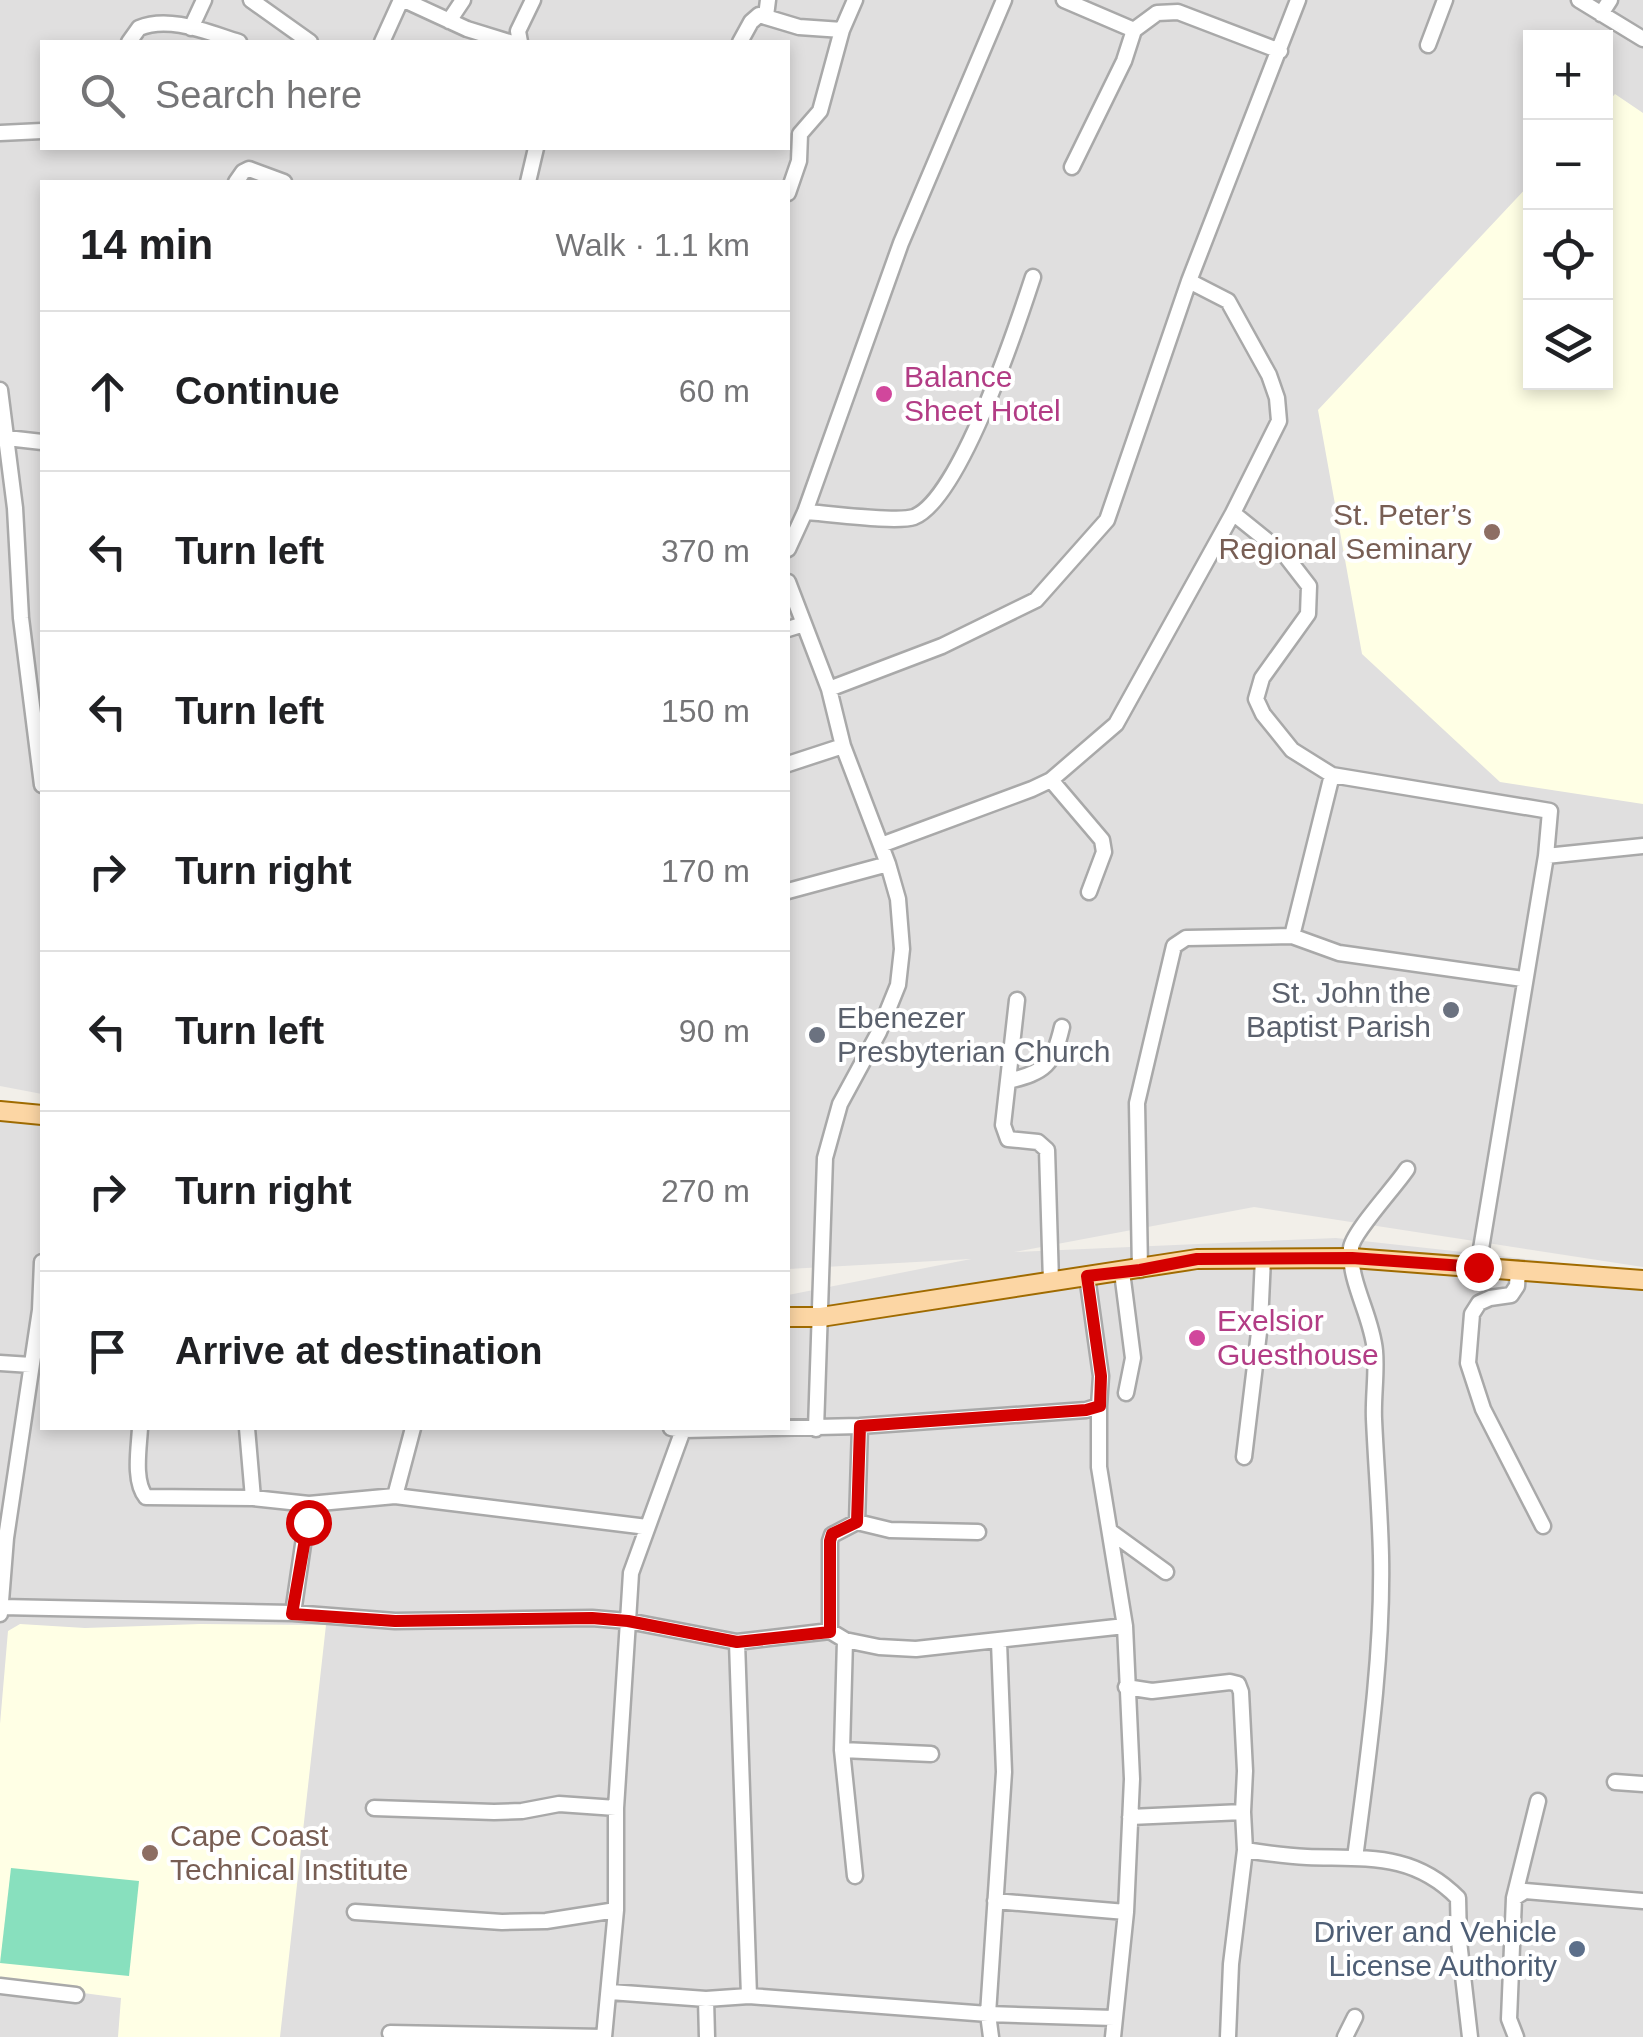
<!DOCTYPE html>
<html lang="en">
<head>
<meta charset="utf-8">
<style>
	body { margin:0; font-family:Helvetica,sans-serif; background:#f6f6f6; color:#202124 }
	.controls { position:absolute; right:30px; top:30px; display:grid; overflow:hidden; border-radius:0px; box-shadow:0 5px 15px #0003 }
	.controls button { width:90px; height:90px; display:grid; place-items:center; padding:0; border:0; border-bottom:2px solid #e0e0e0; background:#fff; color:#202124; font:50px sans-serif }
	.stop { position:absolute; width:30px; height:30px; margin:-22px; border:8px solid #d40000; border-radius:50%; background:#fff }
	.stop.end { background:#d40000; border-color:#fff; box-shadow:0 2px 10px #0008 }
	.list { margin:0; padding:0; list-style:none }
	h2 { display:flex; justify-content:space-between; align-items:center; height:130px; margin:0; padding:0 40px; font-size:42px }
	h2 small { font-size:32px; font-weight:400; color:#757577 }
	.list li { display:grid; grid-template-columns:65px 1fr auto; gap:30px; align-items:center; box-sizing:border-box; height:160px; padding:0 40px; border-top:2px solid #e0e0e0 }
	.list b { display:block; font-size:38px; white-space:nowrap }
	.list em { font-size:32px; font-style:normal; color:#757577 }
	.icon { flex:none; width:55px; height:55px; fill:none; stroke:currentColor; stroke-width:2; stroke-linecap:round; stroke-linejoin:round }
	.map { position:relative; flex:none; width:1643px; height:2037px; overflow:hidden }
	.search { position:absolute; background:#fff; box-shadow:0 5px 15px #0003; left:40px; top:40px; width:750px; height:110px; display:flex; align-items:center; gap:25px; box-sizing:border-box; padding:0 35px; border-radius:0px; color:#757577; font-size:38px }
	.panel { position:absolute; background:#fff; box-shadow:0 5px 15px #0003; left:40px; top:180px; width:750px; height:1250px; border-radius:0px }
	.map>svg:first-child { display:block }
	.residential { fill:#e0dfdf; fill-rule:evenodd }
	.education { fill:#ffffe5 }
	.pitch { fill:#88e0be }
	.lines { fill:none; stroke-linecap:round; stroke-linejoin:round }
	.minor-casing { stroke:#a9a9a9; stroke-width:19 }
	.major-casing { stroke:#a06b00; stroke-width:22 }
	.minor { stroke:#fff; stroke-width:14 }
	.major { stroke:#fcd6a4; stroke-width:18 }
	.route { stroke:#d40000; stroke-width:12 }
	.hotel-dot { fill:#d1479c; stroke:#fff; stroke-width:4 }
	.education-dot { fill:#8d6e63; stroke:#fff; stroke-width:4 }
	.worship-dot { fill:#6b7280; stroke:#fff; stroke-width:4 }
	.service-dot { fill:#5c6f8a; stroke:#fff; stroke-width:4 }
	.labels { text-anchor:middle; stroke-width:8; stroke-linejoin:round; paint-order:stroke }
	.hotel-label { font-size:30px; fill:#b23c85; stroke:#fff; text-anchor:start }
	.education-label { font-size:30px; fill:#785e54; stroke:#fff; text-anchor:end }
	.worship-label { font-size:30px; fill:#5b616d; stroke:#fff; text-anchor:end }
	.service-label { font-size:30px; fill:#4e5e75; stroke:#fff; text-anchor:end }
</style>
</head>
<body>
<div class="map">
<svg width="1643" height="2037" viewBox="0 0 1643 2037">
	<rect width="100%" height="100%" fill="#f2efe9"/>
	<path class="residential" d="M0,0H1643V1267L1254,1207L1014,1252L1336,1238L1643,1272V2037H0V1101L42,1109V1428H788V1295L971,1259L788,1269V182H42V1094L0,1086ZM1530,38H1606V382H1530ZM42,42H788V148H42Z"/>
	<path class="education" d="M1615,94L1643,113V804L1500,782L1362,654L1318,410L1530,184V382H1606V104Z
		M20,1624L85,1628L200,1624L326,1625L280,2037H118L121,1998L0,1982V1724L8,1631Z"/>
	<path class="pitch" d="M11,1868L139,1881L129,1976L0,1963Z"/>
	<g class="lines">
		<defs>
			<path id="minor" d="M251,0L310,42
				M404,0L467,29L509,42
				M1064,0L1134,30L1124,61L1072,167
				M1579,0L1643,39
				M1601,14L1610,0
				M766,16L768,0
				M449,21L463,0
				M191,28L204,0
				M842,30L855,0
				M1134,30L1157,13L1178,12L1280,51
				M129,42L139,28C170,15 209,33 239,42
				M382,42L401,0
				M520,42L518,31L533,0
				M740,42L751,22L759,15L799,27L842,30L820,111L800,134L799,161L788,193
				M1428,45L1445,0
				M0,133L42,131
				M236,182L243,172L249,169L284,182
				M528,182L536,148
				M1189,281L1228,301L1269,375L1277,398L1279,421L1233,513
				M0,390L15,508L21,618L42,785
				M7,438L42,442
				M805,512C827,513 896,523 914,517C960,499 1017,326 1033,277
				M788,549L805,512L901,243L1004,0
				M788,582L829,689L843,746L888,864L898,899L902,949L898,985L879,1032L840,1104L825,1158L816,1429
				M788,629L804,624
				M829,689L942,646L1036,600L1107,520L1189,281L1298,0
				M788,764L843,746
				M1332,775L1292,936L1339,953L1523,979
				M1051,780L1102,840L1104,852L1089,892
				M881,845L1032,789L1051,780L1116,724L1233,513L1285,555L1309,586L1308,614L1262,678L1256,699L1263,714L1292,750L1332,775L1550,811L1546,856L1478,1267
				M1546,856L1643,846
				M788,891L888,864
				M1017,1000L1003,1125L1008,1139L1038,1142L1047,1150L1051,1282
				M1008,1081C1046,1072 1053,1065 1062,1027
				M1518,1269L1517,1286L1511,1295L1490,1298L1479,1303L1472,1314L1468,1363L1483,1409L1543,1526
				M1140,1270L1137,1103L1174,946L1186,938L1292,936
				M1122,1272L1133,1358L1126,1393
				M0,1363L31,1365
				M1099,1406V1467L1125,1626L1132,1779L1126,1912L1113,2037
				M860,1426L1086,1410L1099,1406L1101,1376L1087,1276
				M140,1428C139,1448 133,1481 146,1497L253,1498L309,1504
				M247,1428L253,1498
				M671,1428L683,1430L860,1426L857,1522L890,1530L978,1532
				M683,1430L631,1573L628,1621L737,1642L830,1631L845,1640L879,1647L916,1649L1125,1626
				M1244,1457L1260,1324L1263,1258
				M395,1496L413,1428
				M1111,1532L1166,1572
				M1,1607L293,1613L309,1504L395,1496L647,1527
				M293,1613L395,1621L592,1618L628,1621L616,1808V1910L604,2037
				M0,1614L6,1538L40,1310L42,1262
				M830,1631V1541L832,1535L857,1522
				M845,1640L842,1750L931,1754
				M737,1642L749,1996
				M1126,1687L1152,1691L1230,1682L1238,1684L1241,1692L1245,1771L1243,1812
				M842,1750L855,1876
				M1615,1782L1643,1784
				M374,1808L494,1812L522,1811L559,1804L616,1808
				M1130,1817L1243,1812L1245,1850L1231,1964L1228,2037
				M1245,1850C1265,1853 1286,1856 1307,1857C1366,1859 1413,1852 1458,1898L1459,1941L1470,2037
				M1355,1858C1368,1758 1383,1656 1381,1556C1380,1510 1376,1465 1374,1419C1373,1397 1377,1373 1375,1351C1372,1316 1349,1283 1351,1248C1352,1233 1396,1186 1407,1169
				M1514,1898L1538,1801
				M995,1901L1126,1912
				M355,1912L502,1922L546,1921L616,1910
				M0,1986L76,1995
				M610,1992L706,1999L749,1996L988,2014L1114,2018
				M706,1999L707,2037
				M390,2033L604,2037
				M991,2037L988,2014L1004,1772L999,1642
				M1345,2037L1355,2017
				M1516,2037L1509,2019L1514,1898L1525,1891L1643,1901"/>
			<path id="major" d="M0,1111L42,1115
				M788,1317H821L1197,1259L1352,1258L1643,1280"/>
		</defs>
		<use href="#minor" class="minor-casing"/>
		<use href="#major" class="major-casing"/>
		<use href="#minor" class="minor"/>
		<use href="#major" class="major"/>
	</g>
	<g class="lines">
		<path class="route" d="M308,1522L292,1614L395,1621L592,1618L628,1621L737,1642L830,1632V1541L832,1534L857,1522L860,1426L1086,1410L1100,1406L1101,1376L1087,1276L1140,1270L1197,1259L1352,1258L1478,1267"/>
	</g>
	<g class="hotel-dot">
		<circle cx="884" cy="394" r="10"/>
		<circle cx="1197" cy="1338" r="10"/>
	</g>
	<g class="education-dot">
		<circle cx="1492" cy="532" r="10"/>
		<circle cx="150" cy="1853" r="10"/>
	</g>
	<g class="worship-dot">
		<circle cx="1451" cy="1010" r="10"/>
		<circle cx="817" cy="1035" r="10"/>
	</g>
	<circle class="service-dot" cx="1577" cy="1949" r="10"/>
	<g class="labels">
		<g class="hotel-label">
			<text x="904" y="387">Balance<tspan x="904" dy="34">Sheet Hotel</tspan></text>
			<text x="1217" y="1331">Exelsior<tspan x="1217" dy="34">Guesthouse</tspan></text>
		</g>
		<g class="education-label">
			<text x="1472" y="525">St. Peter’s<tspan x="1472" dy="34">Regional Seminary</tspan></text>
			<text x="170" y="1846" text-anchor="start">Cape Coast<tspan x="170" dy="34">Technical Institute</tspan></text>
		</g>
		<g class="worship-label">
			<text x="1431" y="1003">St. John the<tspan x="1431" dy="34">Baptist Parish</tspan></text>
			<text x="837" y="1028" text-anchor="start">Ebenezer<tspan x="837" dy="34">Presbyterian Church</tspan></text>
		</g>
		<g class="service-label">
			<text x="1557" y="1942">Driver and Vehicle<tspan x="1557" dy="34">License Authority</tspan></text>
		</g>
	</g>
</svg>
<div class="controls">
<button>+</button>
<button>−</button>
<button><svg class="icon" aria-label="locate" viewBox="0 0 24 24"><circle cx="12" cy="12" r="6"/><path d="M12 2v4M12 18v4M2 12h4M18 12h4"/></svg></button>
<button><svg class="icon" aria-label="layers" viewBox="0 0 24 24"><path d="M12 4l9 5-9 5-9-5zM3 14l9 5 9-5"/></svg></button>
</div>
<div class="stop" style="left:308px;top:1522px"></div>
<div class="stop end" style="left:1478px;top:1267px"></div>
<div class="search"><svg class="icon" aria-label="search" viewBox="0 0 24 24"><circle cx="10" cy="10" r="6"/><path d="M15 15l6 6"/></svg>Search here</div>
<section class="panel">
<h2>14 min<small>Walk · 1.1 km</small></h2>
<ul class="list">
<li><svg class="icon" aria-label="ahead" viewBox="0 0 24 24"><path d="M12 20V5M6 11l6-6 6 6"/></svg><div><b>Continue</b></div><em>60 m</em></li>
<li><svg class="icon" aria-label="left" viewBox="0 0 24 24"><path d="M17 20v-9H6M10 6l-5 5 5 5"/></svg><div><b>Turn left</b></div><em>370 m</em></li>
<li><svg class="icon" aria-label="left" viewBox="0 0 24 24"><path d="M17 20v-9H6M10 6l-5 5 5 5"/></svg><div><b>Turn left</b></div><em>150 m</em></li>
<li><svg class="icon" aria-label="right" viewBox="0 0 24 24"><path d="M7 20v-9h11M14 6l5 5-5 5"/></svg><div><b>Turn right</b></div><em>170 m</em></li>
<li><svg class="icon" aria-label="left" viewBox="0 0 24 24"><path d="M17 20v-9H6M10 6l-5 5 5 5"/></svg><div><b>Turn left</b></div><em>90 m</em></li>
<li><svg class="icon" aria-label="right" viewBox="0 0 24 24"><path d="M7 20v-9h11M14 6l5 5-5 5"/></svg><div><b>Turn right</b></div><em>270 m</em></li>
<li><svg class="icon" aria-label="arrive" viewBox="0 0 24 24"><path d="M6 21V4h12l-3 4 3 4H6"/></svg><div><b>Arrive at destination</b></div></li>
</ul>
</section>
</div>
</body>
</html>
